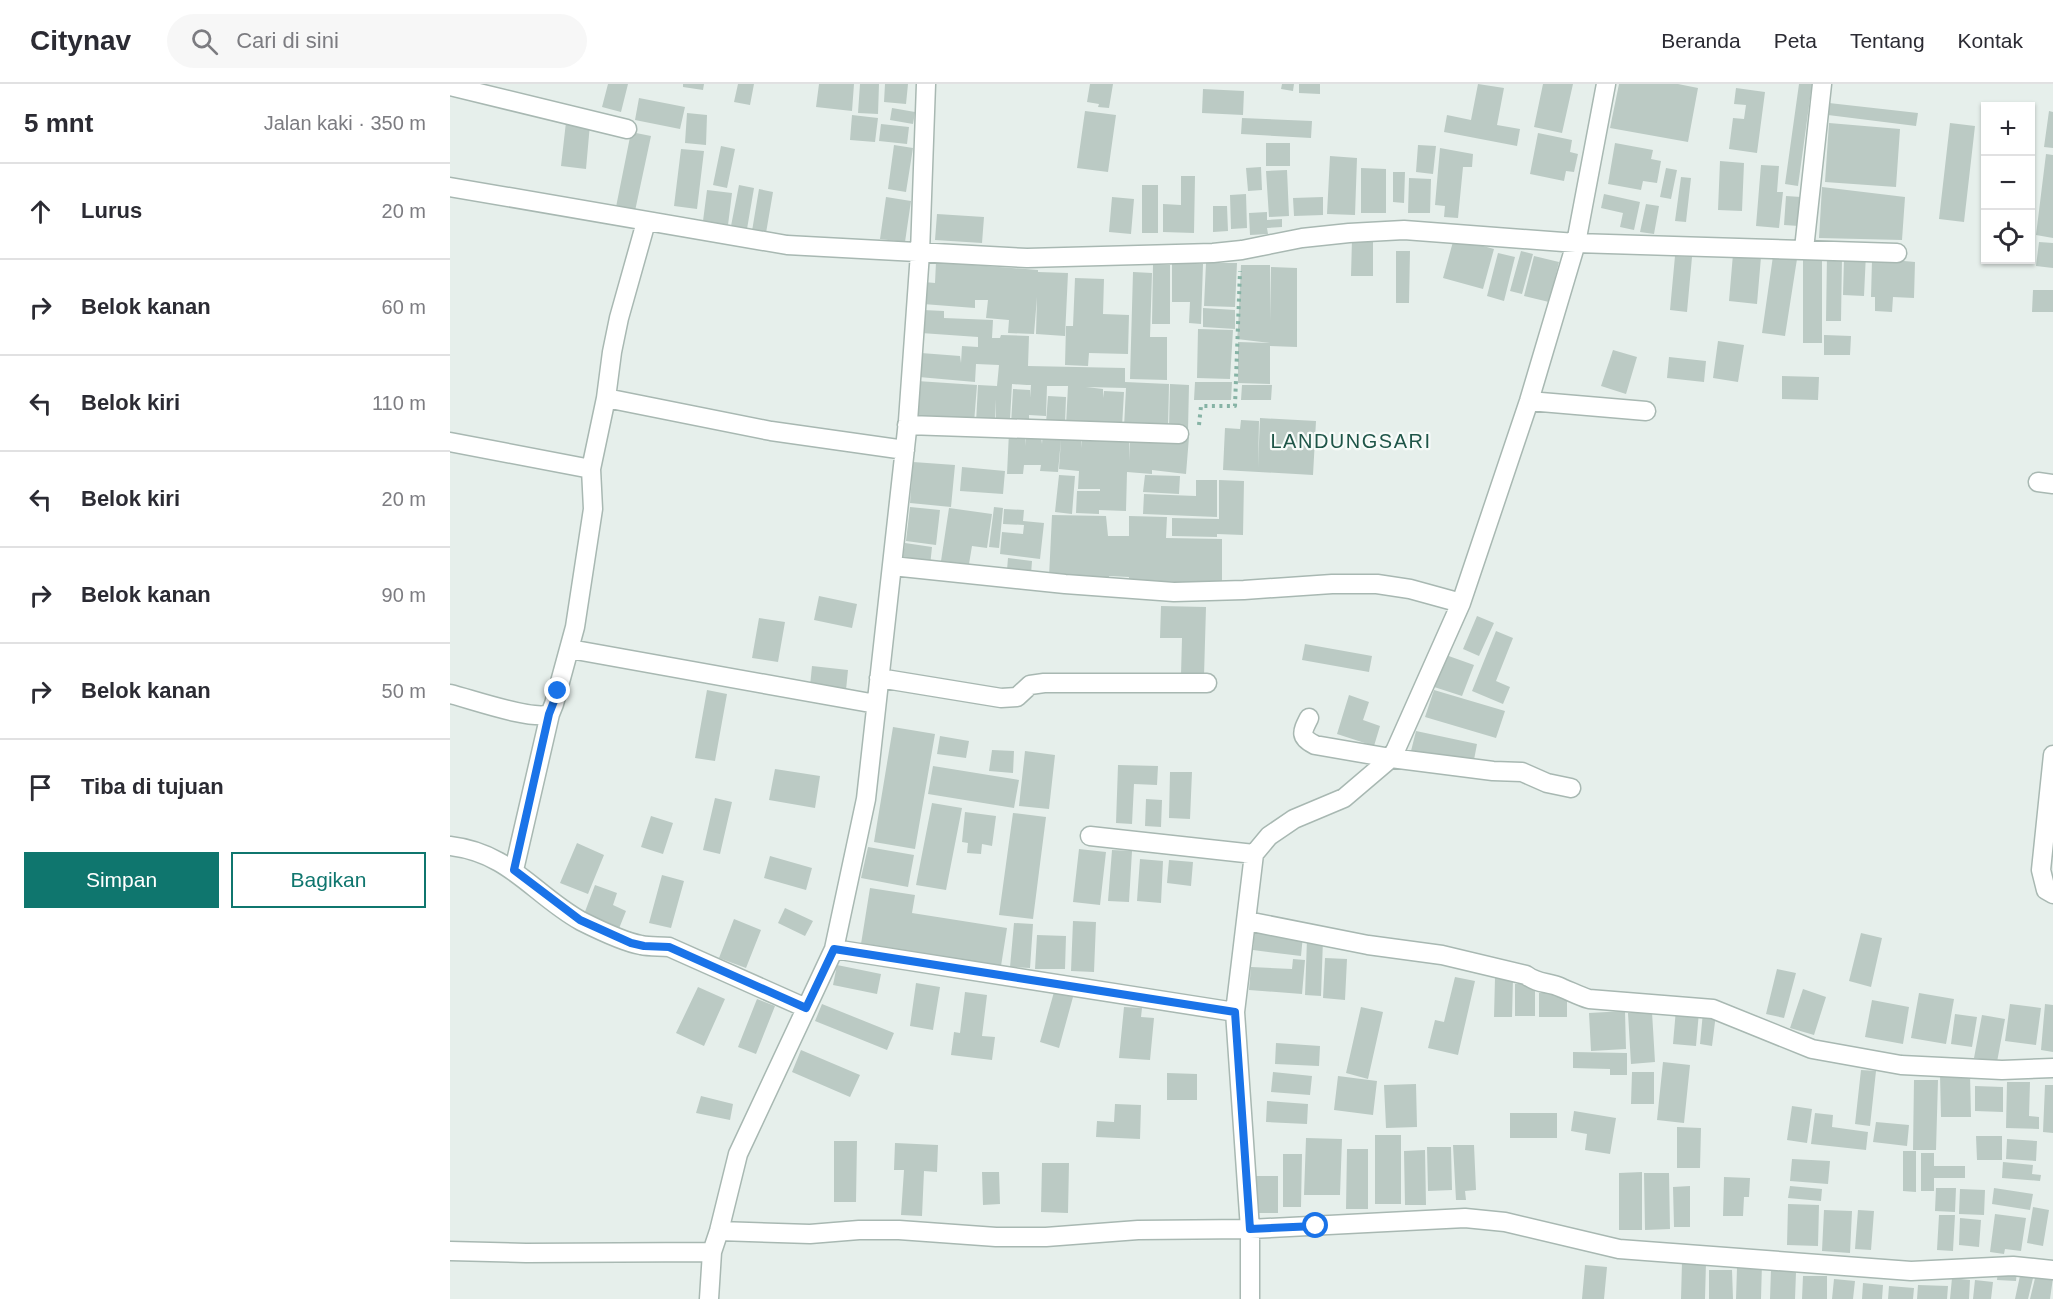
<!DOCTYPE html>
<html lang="id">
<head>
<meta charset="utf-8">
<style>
	body { margin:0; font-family:Helvetica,sans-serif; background:#f7f7f7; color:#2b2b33 }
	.controls { position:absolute; right:18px; top:18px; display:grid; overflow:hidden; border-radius:0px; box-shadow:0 2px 4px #0004 }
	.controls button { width:54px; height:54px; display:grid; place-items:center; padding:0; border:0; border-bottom:2px solid #e1e1e2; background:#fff; color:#2b2b33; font:30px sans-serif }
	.stop { position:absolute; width:18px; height:18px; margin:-14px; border:4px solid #1a73e8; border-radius:50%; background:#fff }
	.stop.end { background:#1a73e8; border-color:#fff; box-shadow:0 2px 6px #0008 }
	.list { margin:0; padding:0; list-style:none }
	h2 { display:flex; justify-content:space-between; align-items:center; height:78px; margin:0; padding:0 24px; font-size:26px }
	h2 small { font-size:20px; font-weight:400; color:#7c7c81 }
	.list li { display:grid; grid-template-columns:39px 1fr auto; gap:18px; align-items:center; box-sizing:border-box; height:96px; padding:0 24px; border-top:2px solid #e1e1e2 }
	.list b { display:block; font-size:22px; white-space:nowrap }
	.list em { font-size:20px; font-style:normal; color:#7c7c81 }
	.actions { display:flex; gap:12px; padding:18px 24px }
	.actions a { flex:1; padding:14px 0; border:2px solid #0f766e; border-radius:0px; text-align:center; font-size:21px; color:#0f766e }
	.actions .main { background:#0f766e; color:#fff }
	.icon { flex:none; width:33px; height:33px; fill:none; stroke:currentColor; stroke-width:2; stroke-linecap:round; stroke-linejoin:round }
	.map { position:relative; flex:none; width:1603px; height:1215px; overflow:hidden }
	header { display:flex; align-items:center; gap:36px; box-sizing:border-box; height:84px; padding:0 30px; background:#fff; border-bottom:2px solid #e1e1e2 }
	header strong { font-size:28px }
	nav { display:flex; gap:33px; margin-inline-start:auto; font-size:21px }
	.search { width:420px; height:54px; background:#f7f7f7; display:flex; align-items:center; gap:15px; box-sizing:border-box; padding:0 21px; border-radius:33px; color:#7c7c81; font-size:22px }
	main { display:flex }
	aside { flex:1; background:#fff }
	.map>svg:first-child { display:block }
	.building { fill:#bbcac4 }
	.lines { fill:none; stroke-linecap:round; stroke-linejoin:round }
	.minor-casing { stroke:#a8b8b2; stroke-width:21 }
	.path { stroke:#86b3a5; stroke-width:4; stroke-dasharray:3 4.5; stroke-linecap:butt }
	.minor { stroke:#fff; stroke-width:18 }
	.route { stroke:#1a73e8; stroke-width:8 }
	.labels { text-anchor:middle; stroke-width:4.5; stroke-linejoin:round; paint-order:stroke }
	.quarter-label { font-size:20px; letter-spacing:1.5px; fill:#1f5548; stroke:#f7fbf9 }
</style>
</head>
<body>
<header>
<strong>Citynav</strong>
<div class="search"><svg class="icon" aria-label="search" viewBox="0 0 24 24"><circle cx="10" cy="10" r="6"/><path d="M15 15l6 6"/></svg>Cari di sini</div>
<nav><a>Beranda</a><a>Peta</a><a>Tentang</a><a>Kontak</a></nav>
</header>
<main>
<aside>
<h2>5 mnt<small>Jalan kaki · 350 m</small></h2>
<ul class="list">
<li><svg class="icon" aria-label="ahead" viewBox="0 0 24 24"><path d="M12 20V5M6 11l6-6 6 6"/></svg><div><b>Lurus</b></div><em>20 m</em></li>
<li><svg class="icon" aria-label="right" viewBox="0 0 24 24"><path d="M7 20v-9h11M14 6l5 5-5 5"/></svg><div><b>Belok kanan</b></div><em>60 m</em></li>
<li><svg class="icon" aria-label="left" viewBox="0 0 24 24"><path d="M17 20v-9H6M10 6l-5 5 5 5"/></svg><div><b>Belok kiri</b></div><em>110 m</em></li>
<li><svg class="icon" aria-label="left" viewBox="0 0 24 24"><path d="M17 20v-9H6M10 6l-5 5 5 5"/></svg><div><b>Belok kiri</b></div><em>20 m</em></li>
<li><svg class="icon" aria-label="right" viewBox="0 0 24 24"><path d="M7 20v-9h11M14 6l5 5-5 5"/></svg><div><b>Belok kanan</b></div><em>90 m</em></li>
<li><svg class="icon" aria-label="right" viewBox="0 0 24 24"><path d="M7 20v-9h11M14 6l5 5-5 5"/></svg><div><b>Belok kanan</b></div><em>50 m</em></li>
<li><svg class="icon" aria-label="arrive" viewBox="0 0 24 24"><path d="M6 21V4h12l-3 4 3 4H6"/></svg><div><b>Tiba di tujuan</b></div></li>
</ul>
<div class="actions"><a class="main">Simpan</a><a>Bagikan</a></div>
</aside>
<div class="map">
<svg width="1603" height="1215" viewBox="0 0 1603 1215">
	<rect width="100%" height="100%" fill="#e6efeb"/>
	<path class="building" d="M158,0H178L171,28L152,23Z
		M233,0H254L253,6L233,3Z
		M288,0H304L300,21L284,18Z
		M369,0H404L402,27L366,23Z
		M410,0H429L428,30L408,29Z
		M435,0H458L456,20L434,18Z
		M640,0H663L659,24L648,23L649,20L637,18Z
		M832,0H844L843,7L831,5Z
		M849,0H870V10L849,9Z
		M1028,0L1054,4L1047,41L1070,45L1067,62L994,48L997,31L1021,36Z
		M1093,0H1123L1112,49L1084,43Z
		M1169,0H1228L1248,4L1238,58L1160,44Z
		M1349,0H1362L1348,102L1335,100Z
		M1286,4L1315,8L1307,69L1279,65L1283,34L1294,35L1296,21L1284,20Z
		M753,5L794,7L793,31L752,29Z
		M189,14L235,23L230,45L185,36Z
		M1379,19L1468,29L1466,42L1378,31Z
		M442,24L465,28L463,40L440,36Z
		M635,27L666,31L658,88L627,84Z
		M1599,27L1603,28V64L1594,63Z
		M237,29L257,31L256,61L235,59Z
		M402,31L428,34L425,58L400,56Z
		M792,34L862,37L861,54L791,50Z
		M116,38L140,40L136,85L111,82Z
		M1379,39L1450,45L1446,103L1375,98Z
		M1500,39L1525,42L1514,138L1489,135Z
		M431,40L459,43L457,60L429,57Z
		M181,48L201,52L185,127L166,123Z
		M1088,49L1122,56L1120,68L1128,70L1124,88L1116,87L1114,97L1080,90Z
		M816,59H840V82H816Z
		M1165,59L1203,66L1201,75L1211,77L1207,99L1193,97L1191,106L1158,100Z
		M444,61L463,64L456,108L438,105Z
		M968,61L986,62L983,90L966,88Z
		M271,62L285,65L277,104L263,101Z
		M990,64L1023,70L1022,83H1013L1008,134L994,133L995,122L985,121Z
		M231,65L254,67L247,125L224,122Z
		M1596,70L1603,71V154L1586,151Z
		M880,72L907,74L905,131L877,130Z
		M1270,77L1294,79L1292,127L1268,126Z
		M1311,81L1329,82L1327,108H1333L1329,144L1306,142Z
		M811,83L812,106L798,107L796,84Z
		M911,84L936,85V129H911Z
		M1216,84L1227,86L1221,115L1210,113Z
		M837,86L839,132L819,133L816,87Z
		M943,88H955L954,119L943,118Z
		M731,92H745L744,149L713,148V120L731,121Z
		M1231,93L1241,94L1236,138L1225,137Z
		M959,94L981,95L980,129H958Z
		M289,101L304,104L297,145L281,142Z
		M692,101H708V149H692Z
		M1372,103L1455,113L1452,156L1369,154Z
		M309,105L323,108L316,149L302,147Z
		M257,106L282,109L278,141L253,137Z
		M796,110L797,144L781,145L780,111Z
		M1154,110L1190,118L1184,146L1170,143L1173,129L1151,124Z
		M1336,112L1351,113L1349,142L1334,141Z
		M436,113L461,117L455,158L430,155Z
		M662,113L684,115L681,150L659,148Z
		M873,113V131L844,132L843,114Z
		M1196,120L1209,122L1204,150L1190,148Z
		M763,122H777L778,147L763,148Z
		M817,128V136L832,135V143L817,144L818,150L800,151L799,129Z
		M487,130L534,133L532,159L485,156Z
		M1004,154L1044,165L1033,205L993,194Z
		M902,155L923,156V192H901Z
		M1589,158L1603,159V184L1586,182Z
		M946,167H960L959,219H946Z
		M1071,167L1083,170L1072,210L1060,207Z
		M1048,169L1065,173L1054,217L1037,212Z
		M1416,169L1414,212L1393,211L1394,174Z
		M1283,170L1311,173L1307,220L1279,217Z
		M1377,171L1392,172L1391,237H1376Z
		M1454,171V177L1465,178L1464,214L1443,213L1442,228L1425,227V213H1421L1422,176Z
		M1084,172L1109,178L1099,218L1074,212Z
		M1225,172L1242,173L1237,228L1220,226Z
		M1323,172L1347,175L1335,252L1312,249Z
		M1353,176H1372V259H1353Z
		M486,178L588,186V188L618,189L615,252L586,250L587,213L584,250L558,249L559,236L536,234L538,216H525V224L473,220L474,198L485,199Z
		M722,179L753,180L751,240L739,239L740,218H722Z
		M756,179H787L785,223L754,222Z
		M703,181H720V240H702Z
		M791,181H820V237L821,183L847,184V263L820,262V300L788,299V258L820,259L787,255L788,246H789L788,245Z
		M683,188L702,189L700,253H717V296L680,295Z
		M625,194L654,195L653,230L679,231L678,270L639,269L638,282L615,281L616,242H623Z
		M1583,206H1603V228H1582Z
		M753,224L785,226V245L753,243Z
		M473,226L494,227V234L543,236L542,254H550L551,251L579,252L578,282L675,284V298L719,300L718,345L674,343L676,304L636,303L653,305V314L654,307L674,308L672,343L616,341L618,302H597L596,332L579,331V341H561L563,305L580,306V314L581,301H577L562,300L560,335H546V315L545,340L526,339L528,301L547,302L549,281L526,280L525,298L469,293L471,269L510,272L511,279L512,262L528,263V253L471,249Z
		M748,245L783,246L780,295L747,294Z
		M1374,251L1401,252L1400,271H1374Z
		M1268,257L1294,261L1288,298L1263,294Z
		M1163,266L1187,273L1176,310L1151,302Z
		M1219,273L1256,277L1254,298L1217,294Z
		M1332,292L1369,293L1368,316L1332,315Z
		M467,297L527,301L524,339L464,335Z
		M745,298H782L781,316H744Z
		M720,300L739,301L738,346L719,345Z
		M792,301H822L821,316H791Z
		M598,312L616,313L615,340L596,339Z
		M810,334L866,337L863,391L773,386L775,344L790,345L791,336L809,337L808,383Z
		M593,347L631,349V364L632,351L679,350V377L680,350L739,353L736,390L702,386V390L677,388L676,427L649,426V430L626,429L627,407H650V405H628L629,387L609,385L611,355L608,388L590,387L591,381H574L573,390H557L559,348H575L576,362V352H591L592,360Z
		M463,378L505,381L501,423L460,419Z
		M512,383L555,387L553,410L510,407Z
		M609,391L625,392L622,430L605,428Z
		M695,391L730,392L729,410L693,408Z
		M746,396H767V433L693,430L694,410L746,412Z
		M769,396L794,397L793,451L767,450V453L722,452V434L769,435Z
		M460,423L490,426L486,461L456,457Z
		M544,423L553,424L549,464L539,463Z
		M499,424L542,430L537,464L522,462L519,480L491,477Z
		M554,425L574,426L573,437L594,439L590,475L550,470L552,448L573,450L574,441L553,440Z
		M602,431L656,432L658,452H679V432L717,433L716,454L772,455V501L679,495V493L659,492V496L599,493Z
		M455,459L482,463L480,482L452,479Z
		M558,474L582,477L581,490L557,486Z
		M369,512L407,520L402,544L364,536Z
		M711,522L756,523L754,592L731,591L732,554H710Z
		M1027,532L1044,539L1029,572L1013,565Z
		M309,534L335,538L328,578L302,574Z
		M1046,547L1063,554L1046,597L1060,603L1053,620L1022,607Z
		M855,560L922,572L919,588L852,576Z
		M993,570L1024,581L1012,612L981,602Z
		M362,582L398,586L396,606L360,602Z
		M257,606L277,610L265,677L245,674Z
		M984,606L1055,627L1046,654L975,633Z
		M899,611L919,618L913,636L930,642L924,662L887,650Z
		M443,643L485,650L465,765L424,758Z
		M966,647L1027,660L1023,681L961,667Z
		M490,652L519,657L516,674L487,670Z
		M542,666L564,667L563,689L539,687Z
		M575,667L605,671L599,725L569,722Z
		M668,681L708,682L707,701L684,700L682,740L666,739Z
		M483,682L569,696L564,724L478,710Z
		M325,685L370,692L365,724L319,716Z
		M720,688H742L740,735L719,734Z
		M265,714L282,718L270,770L253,766Z
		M696,715L712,716L711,743L695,742Z
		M482,719L512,724L496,806L466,801Z
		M515,728L546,732L542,762L532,760L531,770L517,769L518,759L512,758Z
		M563,729L596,733L583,835L549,831Z
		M201,732L223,739L213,770L191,763Z
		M127,759L154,771L138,810L110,799Z
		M418,763L464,771L458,803L411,794Z
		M629,765L656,768L650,821L623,818Z
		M662,766L682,767L679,818L658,817Z
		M320,772L362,784L356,806L314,794Z
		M690,775L713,777L711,819L687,817Z
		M719,776L743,778L741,802L717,799Z
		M212,791L234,797L221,844L199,839Z
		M145,801L167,809L163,821L176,827L168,847L133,833Z
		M420,804L465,811L462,829L557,844L551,882L411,860Z
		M335,824L363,837L355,852L328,839Z
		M284,835L311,846L296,884L269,874Z
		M623,837L646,838L644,888L621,887Z
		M564,839L583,840L580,884L560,883Z
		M805,844L853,851L851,872L803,866Z
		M1411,849L1432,854L1421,903L1399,897Z
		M587,851L616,852L615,885H585Z
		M857,855H873L871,912L855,911Z
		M875,874L897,875L895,916L873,914Z
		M843,875L855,876L852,910L799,906L801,883L842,885Z
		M387,881L431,890L427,910L383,901Z
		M1327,885L1346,889L1334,934L1316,930Z
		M1005,893L1025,897L1008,971L978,964L985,936L994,938Z
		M1045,894H1063L1062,933H1044Z
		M466,899L490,903L483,946L460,942Z
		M1065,900H1085V932H1065Z
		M248,903L275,915L254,962L226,949Z
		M1353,905L1376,913L1364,951L1340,944Z
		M515,908L537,911L532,952L545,953L542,976L501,971L504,948L510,949Z
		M604,908L623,913L609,964L590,958Z
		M1089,909H1117V933H1089Z
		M1469,909L1504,915L1496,960L1461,954Z
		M307,915L325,922L306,970L288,963Z
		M1422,916L1459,923L1453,960L1415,953Z
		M372,920L444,949L437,966L365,937Z
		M1560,920L1591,924L1586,961L1555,957Z
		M1595,920L1603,921V968L1591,966Z
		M674,923L692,924L691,933L704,934L700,976L669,974Z
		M911,923L933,928L918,995L896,989Z
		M1226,925L1249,928L1246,962L1223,960Z
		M1175,927L1176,965L1141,967L1139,929Z
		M1202,928L1205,978L1181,980L1178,929Z
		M1253,928L1266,930L1262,962L1250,960Z
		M1505,930L1527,933L1522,963L1501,960Z
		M1532,931L1555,935L1547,978L1524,974Z
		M826,959L870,962L869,982L825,980Z
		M351,966L410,991L400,1013L342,988Z
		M1123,968L1177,969V991H1160V985L1123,984Z
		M1213,978L1240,981L1234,1039L1207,1036Z
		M1411,986L1426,987L1420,1042L1405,1040Z
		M823,988L862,992L860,1011L821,1008Z
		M1182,988H1204V1020H1181Z
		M717,989L747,990V1016H717Z
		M1490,990H1520L1521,1033H1491Z
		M888,992L927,997L923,1031L884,1026Z
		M1464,996H1488L1486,1066H1463Z
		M1557,998H1580L1579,1032L1589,1033V1045L1556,1044Z
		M966,1000L967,1043L936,1044L934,1001Z
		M1595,1001H1603V1049L1593,1048Z
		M1525,1002L1553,1003V1028L1525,1027Z
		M251,1012L283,1020L280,1036L246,1029Z
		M817,1017L858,1020L857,1040L816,1038Z
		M665,1020L691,1021L690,1055L646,1053L647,1037L664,1038Z
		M1342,1022L1362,1025L1357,1059L1337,1056Z
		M1124,1027L1166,1034L1160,1070L1135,1066L1137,1050L1121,1047Z
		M1060,1029H1107V1054H1060Z
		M1365,1029L1383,1031L1382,1043L1418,1048L1416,1066L1361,1060Z
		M1426,1038L1459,1041L1457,1062L1423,1058Z
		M1227,1043L1251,1044L1250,1084H1227Z
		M925,1051H951V1120H925Z
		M1526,1052H1552V1076H1527Z
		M856,1054L892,1055L890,1111H854Z
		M1557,1055L1587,1057L1586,1077L1556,1075Z
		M384,1057H407L406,1118H384Z
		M445,1059L488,1061L487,1088L474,1087L472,1132L451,1131L454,1086H444Z
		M1003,1061H1024L1026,1106L1015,1107L1016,1116H1006Z
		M977,1063H1001L1002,1106L978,1107Z
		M897,1065H918V1125H896Z
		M975,1066L976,1121H955L954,1067Z
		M1453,1067H1466V1108L1453,1107Z
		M1471,1069H1484V1082H1515V1094H1484V1107H1471Z
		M833,1070H852L851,1123H833Z
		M1342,1075L1380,1077L1378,1100L1340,1097Z
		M1553,1078L1583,1081L1582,1090L1591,1091L1590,1097L1552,1094Z
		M592,1079H619L618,1129L591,1128Z
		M532,1088H549L550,1120L533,1121Z
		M1192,1088V1146H1169V1089Z
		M1194,1089H1219L1220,1145L1195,1146Z
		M804,1092H828V1129H804Z
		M1274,1093L1300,1094L1299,1113H1294L1293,1132H1273Z
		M1240,1102V1143H1224L1223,1103Z
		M1340,1102L1372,1105L1371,1117L1338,1114Z
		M1486,1104H1506L1505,1128L1485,1127Z
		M1544,1104L1583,1110L1580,1126L1542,1120Z
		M1510,1105L1535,1106L1534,1131L1509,1130Z
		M1338,1120L1369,1121L1368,1162L1337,1161Z
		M1583,1123L1599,1126L1593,1162L1577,1159Z
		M1374,1126L1402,1127L1400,1169L1372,1167Z
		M1408,1126L1424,1127L1421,1166L1405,1165Z
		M1545,1130L1576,1134L1571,1167L1555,1165L1554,1170L1540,1168Z
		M1489,1131H1505L1503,1167L1487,1166Z
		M1510,1134L1531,1136L1529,1163L1509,1161Z
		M1232,1178H1256L1255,1215H1231Z
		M1299,1179H1312L1311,1215H1286L1287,1184L1299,1185Z
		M1135,1181L1157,1183L1154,1215H1132Z
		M1548,1185L1567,1186L1566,1197L1547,1196Z
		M1259,1186H1282L1283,1215H1259Z
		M1321,1186L1346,1188L1345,1215H1320Z
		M1571,1187L1584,1190L1578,1215H1565Z
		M1586,1190L1603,1194L1600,1215H1580Z
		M1353,1192H1377V1215H1352Z
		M1502,1194L1520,1196L1519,1215H1500Z
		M1384,1195L1405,1197L1403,1215H1382Z
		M1525,1196L1543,1198L1541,1215H1523Z
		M1413,1199L1433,1201L1432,1215H1412Z
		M1468,1201L1498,1202L1497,1215H1467Z
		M1439,1202L1464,1204L1463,1215H1438Z"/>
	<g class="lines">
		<defs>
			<path id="minor" d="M0,2L177,45
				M0,103L337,161L577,174L763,169L792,166L852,154L899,149L954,146L1126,159L1447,169
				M1354,165L1372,0
				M156,314L162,268L169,234L196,138
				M1079,317L1196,327
				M457,341L729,350
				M0,358L141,385
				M1588,398L1603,400
				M442,482L615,500L724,508L794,506L882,500H927L960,505L1011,519
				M120,565L426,620
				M429,594L551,614L567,613L580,601L594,599H757
				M0,610C21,615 82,637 100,630L104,620L125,543L143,425L141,385L156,314L321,347L455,366
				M859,634C852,648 849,653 865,661L941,674L1043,687L1072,688L1097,699L1121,704
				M1603,671L1591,786L1596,806L1603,810
				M640,752L804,770
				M0,762C60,769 83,810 131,837C147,845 173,858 191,861C200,863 209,862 219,863L356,924
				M64,786L100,630
				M797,837L918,861L992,871L1076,891C1089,901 1098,897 1112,904C1122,908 1129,912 1139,915L1263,925L1362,965L1451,981L1552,986L1603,984
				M384,865L785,928
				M269,1147L360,1150L409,1146H449L546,1153H596L688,1146L800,1145L1015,1134L1055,1138L1169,1165L1461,1187L1563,1182L1603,1186
				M0,1167L76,1169L262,1168
				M259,1215L262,1168L269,1147L288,1070L384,865L416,715L458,337L470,169L476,0
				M800,1215V1145L785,928L804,770L819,752L844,735L894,714L941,674L946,665L1011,519L1079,317L1126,159L1156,0"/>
		</defs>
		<use href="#minor" class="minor-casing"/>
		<path class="path" d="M749,341L751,322H785L790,187"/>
		<use href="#minor" class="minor"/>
	</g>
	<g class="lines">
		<path class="route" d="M108,607L99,630L64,786L130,836L181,859L194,862L219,863L356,924L384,865L785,928L800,1145L866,1142"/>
	</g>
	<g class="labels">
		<g class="quarter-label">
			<text x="901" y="364">LANDUNGSARI</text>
		</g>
	</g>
</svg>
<div class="controls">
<button>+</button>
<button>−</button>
<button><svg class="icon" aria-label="locate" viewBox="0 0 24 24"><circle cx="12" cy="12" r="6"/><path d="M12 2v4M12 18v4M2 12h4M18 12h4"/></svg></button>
</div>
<div class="stop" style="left:866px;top:1142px"></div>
<div class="stop end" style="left:108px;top:607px"></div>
</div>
</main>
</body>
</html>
